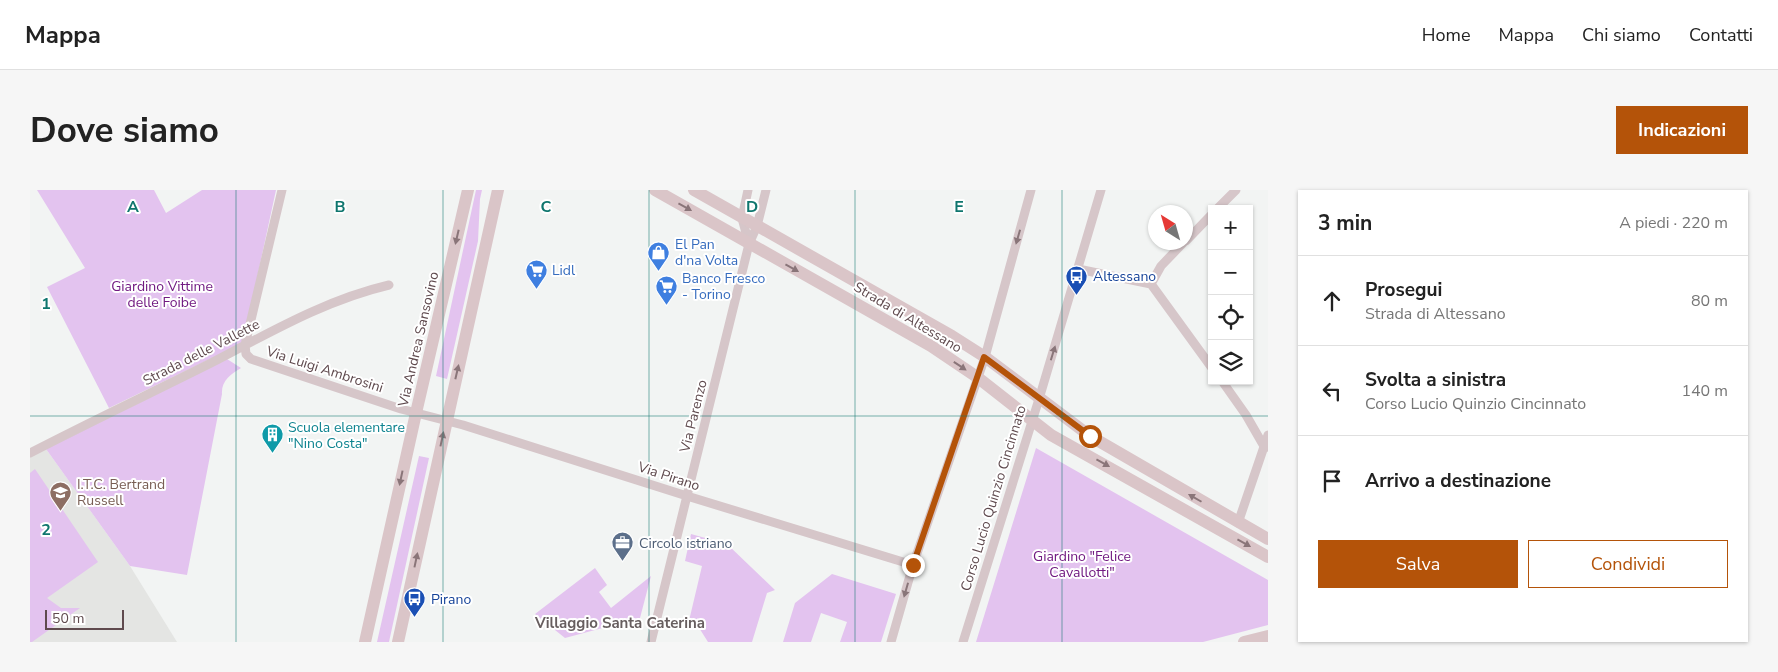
<!DOCTYPE html>
<html lang="it">
<head>
<meta charset="utf-8">
<style>
	body { margin:0; font-family:"Nunito Sans",sans-serif; background:#f6f6f6; color:#222 }
	.controls { position:absolute; right:15px; top:15px; display:grid; overflow:hidden; border-radius:0px; box-shadow:0 1px 4px #0004 }
	.controls button { width:45px; height:45px; display:grid; place-items:center; padding:0; border:0; border-bottom:1px solid #e0e0e0; background:#fff; color:#222; font:25px sans-serif }
	.compass { position:absolute; left:1118px; top:15px; width:45px; height:45px; border-radius:50%; background:#fff; box-shadow:0 1px 4px #0004; rotate:323deg }
	.scale { position:absolute; left:15px; bottom:12px; width:79px; box-sizing:border-box; padding-left:5px; border:2px solid #5f4a4e; border-top:0; font-size:14px; line-height:18px; white-space:nowrap; color:#5f4a4e; -webkit-text-stroke:4px #fff; paint-order:stroke }
	.stop { position:absolute; width:15px; height:15px; margin:-11px; border:4px solid #b45309; border-radius:50%; background:#fff }
	.stop.end { background:#b45309; border-color:#fff; box-shadow:0 1px 5px #0008 }
	.list { margin:0; padding:0; list-style:none }
	h2 { display:flex; justify-content:space-between; align-items:center; height:65px; margin:0; padding:0 20px; font-size:21px }
	h2 small { font-size:16px; font-weight:400; color:#767676 }
	.list li { display:grid; grid-template-columns:32px 1fr auto; gap:15px; align-items:center; box-sizing:border-box; height:90px; padding:0 20px; border-top:1px solid #e0e0e0 }
	.list b { display:block; font-size:19px; white-space:nowrap }
	.list p { margin:0; font-size:16px; white-space:nowrap; color:#767676 }
	.list em { font-size:16px; font-style:normal; color:#767676 }
	.actions { display:flex; gap:10px; padding:15px 20px }
	.actions a { flex:1; padding:11px 0; border:1px solid #b45309; border-radius:0px; text-align:center; font-size:18px; color:#b45309 }
	.actions .main { background:#b45309; color:#fff }
	.icon { flex:none; width:28px; height:28px; fill:none; stroke:currentColor; stroke-width:2; stroke-linecap:round; stroke-linejoin:round }
	.map { position:relative; flex:none; width:1238px; height:452px; overflow:hidden; border-radius:0px }
	header { display:flex; align-items:center; gap:30px; box-sizing:border-box; height:70px; padding:0 25px; background:#fff; border-bottom:1px solid #e0e0e0 }
	header strong { font-size:24px }
	nav { display:flex; gap:28px; margin-inline-start:auto; font-size:18px }
	.intro { display:flex; align-items:center; justify-content:space-between; box-sizing:border-box; height:120px; padding:0 30px }
	h1 { margin:0; font-size:35px }
	.button { padding:12px 22px; border-radius:0px; background:#b45309; color:#fff; font-size:18px; font-weight:700 }
	main { display:flex; gap:30px; padding:0 30px }
	aside { flex:1; background:#fff; border-radius:0px; box-shadow:0 1px 4px #0004 }
	.map>svg:first-child { display:block }
	.education { fill:#e4e5e3 }
	.green { fill:#e3c3ef }
	.lines { fill:none; stroke-linecap:round; stroke-linejoin:round }
	.street { stroke:#d6c6c9; stroke-width:9 }
	.secondary { stroke:#dac5c8; stroke-width:12 }
	.oneway { fill:#8a7579 }
	.oneway2 { fill:#897579 }
	.route { stroke:#b45309; stroke-width:6 }
	.grid { fill:none; stroke:#0f766e; stroke-width:1; stroke-opacity:0.55 }
	.labels { text-anchor:middle; stroke-width:4; stroke-linejoin:round; paint-order:stroke }
	.shop-label { font-size:14px; fill:#366cbe; stroke:#fff; text-anchor:start }
	.transit-label { font-size:14px; fill:#164399; stroke:#fff; text-anchor:start }
	.park-label { font-size:14px; fill:#711a81; stroke:#fff }
	.street-label { font-size:14px; fill:#5f4a4e; stroke:#fff }
	.culture-label { font-size:14px; fill:#0d838f; stroke:#fff; text-anchor:start }
	.education-label { font-size:14px; fill:#785e54; stroke:#fff; text-anchor:start }
	.service-label { font-size:14px; fill:#4e5e75; stroke:#fff; text-anchor:start }
	.neighbourhood-label { font-size:15px; font-weight:bold; fill:#675e5f; stroke:#fff }
	.grid-label { font-size:16px; text-anchor:middle; font-weight:bold; fill:#0f766e; stroke:#fff; stroke-width:4; stroke-linejoin:round; paint-order:stroke }
</style>
</head>
<body>
<header>
<strong>Mappa</strong>
<nav><a>Home</a><a>Mappa</a><a>Chi siamo</a><a>Contatti</a></nav>
</header>
<div class="intro"><h1>Dove siamo</h1><a class="button">Indicazioni</a></div>
<main>
<div class="map">
<svg width="1238" height="452" viewBox="0 0 1238 452">
	<rect width="100%" height="100%" fill="#f2f4f3"/>
	<path class="education" d="M16,259L100,376L147,452H0V267Z"/>
	<path class="green" d="M7,0H124L136,23L172,0H246L213,153L79,218L17,97L55,78Z
		M446,0H452L450,9L448,51L417,189L406,186Z
		M197,169L211,178C201,184 191,191 192,204L157,385L100,376L16,259Z
		M1006,258L1238,390V435L1173,452H946Z
		M389,266L399,268L359,452H347Z
		M5,279L68,372L17,408L31,418H50L2,452H0V283Z
		M661,344L697,354L745,400L737,403L722,452H678L666,433L658,435L672,376L655,371Z
		M565,378L577,395L569,402L581,418L621,386L610,428L535,448L505,424Z
		M802,384L866,404L851,452H810L817,432L791,423L781,452H753L765,413Z"/>
	<g class="lines">
		<path class="street" d="M252,0L215,155L216,164L221,169L371,219L433,235L657,306L883,375
			M718,0L712,28L719,54
			M1187,19L1206,0
			M1156,51L1182,24
			M1154,52L1131,76L1121,94L1182,178
			M1048,79L1121,94
			M1192,191L1216,225L1235,258
			M0,263C60,232 121,203 181,173C239,143 295,110 359,95
			M1208,333L1238,245
			M621,452L719,54L727,36L736,0
			M861,452L883,375L955,167L1001,0
			M933,452L1009,209L1071,0"/>
		<path class="secondary" d="M625,0L901,156L947,187L1021,245L1238,367
			M664,0L922,146L955,167L1060,246L1238,349
			M335,452L386,223L438,0
			M368,452L468,0
			M1214,452L1238,446"/>
	</g>
	<defs><path id="oneway-solid" d="M-6-.8H1V-3.2L6.5 0L1 3.2V.8H-6Z" transform="scale(1.25)"/></defs>
	<g class="oneway">
		<use href="#oneway-solid" transform="translate(655 17) rotate(29)"/>
		<use href="#oneway-solid" transform="translate(427 47) rotate(103)"/>
		<use href="#oneway-solid" transform="translate(762 78) rotate(29)"/>
		<use href="#oneway-solid" transform="translate(930 176) rotate(34)"/>
		<use href="#oneway-solid" transform="translate(427 182) rotate(-77)"/>
		<use href="#oneway-solid" transform="translate(412 249) rotate(-78)"/>
		<use href="#oneway-solid" transform="translate(1073 273) rotate(29)"/>
		<use href="#oneway-solid" transform="translate(371 288) rotate(102)"/>
		<use href="#oneway-solid" transform="translate(1165 308) rotate(-150)"/>
		<use href="#oneway-solid" transform="translate(1214 353) rotate(29)"/>
		<use href="#oneway-solid" transform="translate(386 370) rotate(-78)"/>
	</g>
	<g class="oneway2">
		<use href="#oneway-solid" transform="translate(988 47) rotate(106)"/>
		<use href="#oneway-solid" transform="translate(1023 163) rotate(-73)"/>
		<use href="#oneway-solid" transform="translate(876 400) rotate(106)"/>
	</g>
	<g class="lines">
		<path class="route" d="M883,375L954,167L1060,246"/>
	</g>
	<path class="grid" d="M206,0V452M413,0V452M619,0V452M825,0V452M1032,0V452M0,226H1238"/>
	<defs>
		<symbol id="shop-pin" viewBox="-11 -11 22 30"><path d="M0 17L-7.5 6A9.5 9.5 0 1 1 7.5 6Z" fill="#3f7fe0" stroke="#fff"/><path d="M-5-2.5h2.3a2.7 3.5 0 0 1 5.4 0H5L5.5 6h-11ZM-1.5-2.5h3a1.5 2.3 0 0 0-3 0Z" fill="#fff"/></symbol>
		<symbol id="supermarket-pin" viewBox="-11 -11 22 30"><path d="M0 17L-7.5 6A9.5 9.5 0 1 1 7.5 6Z" fill="#3f7fe0" stroke="#fff"/><path d="M-6-5.5h2.5l.6 2H6L4.5 2H-2.5L-4.4-4H-6ZM-1.5 3.2a1.3 1.3 0 1 0 .1 0ZM3 3.2a1.3 1.3 0 1 0 .1 0Z" fill="#fff"/></symbol>
		<symbol id="bus-pin" viewBox="-11 -11 22 30"><path d="M0 17L-7.5 6A9.5 9.5 0 1 1 7.5 6Z" fill="#1a4fb4" stroke="#fff"/><path d="M-5-6H5V4H4V6H2V4H-2V6H-4V4H-5ZM-3.5-4V0h7V-4ZM-3.5 1.2v1.5H-2V1.2ZM2 1.2v1.5H3.5V1.2Z" fill="#fff"/></symbol>
		<symbol id="building-pin" viewBox="-11 -11 22 30"><path d="M0 17L-7.5 6A9.5 9.5 0 1 1 7.5 6Z" fill="#0f9aa8" stroke="#fff"/><path d="M-4-6H4V6H1V3H-1V6H-4ZM-2.5-4.3h1.7v1.8h-1.7ZM.8-4.3h1.7v1.8H.8ZM-2.5-1h1.7V.8h-1.7ZM.8-1h1.7V.8H.8Z" fill="#fff"/></symbol>
		<symbol id="school-pin" viewBox="-11 -11 22 30"><path d="M0 17L-7.5 6A9.5 9.5 0 1 1 7.5 6Z" fill="#8d6e63" stroke="#fff"/><path d="M0-5L7-2L0 1L-7-2ZM-4 1L0 2.5L4 1V4Q0 6-4 4Z" fill="#fff"/></symbol>
		<symbol id="office-pin" viewBox="-11 -11 22 30"><path d="M0 17L-7.5 6A9.5 9.5 0 1 1 7.5 6Z" fill="#5c6f8a" stroke="#fff"/><path d="M-6-3h4V-5.5h4V-3h4V5H-6ZM-1-4.5V-3h2v-1.5ZM-6 0V1H6V0Z" fill="#fff"/></symbol>
	</defs>
	<g fill-rule="evenodd">
		<use href="#shop-pin" x="616" y="50" width="25" height="34"/>
		<use href="#supermarket-pin" x="494" y="68" width="25" height="34"/>
		<use href="#bus-pin" x="1034" y="74" width="25" height="34"/>
		<use href="#supermarket-pin" x="624" y="84" width="25" height="34"/>
		<use href="#building-pin" x="230" y="232" width="25" height="34"/>
		<use href="#school-pin" x="18" y="290" width="25" height="34"/>
		<use href="#office-pin" x="580" y="340" width="25" height="34"/>
		<use href="#bus-pin" x="372" y="396" width="25" height="34"/>
	</g>
	<g class="labels">
		<g class="shop-label">
			<text x="645" y="59">El Pan<tspan x="645" dy="16">d'na Volta</tspan></text>
			<text x="522" y="85">Lidl</text>
			<text x="652" y="93">Banco Fresco<tspan x="652" dy="16">- Torino</tspan></text>
		</g>
		<g class="transit-label">
			<text x="1063" y="91">Altessano</text>
			<text x="401" y="414">Pirano</text>
		</g>
		<g class="park-label">
			<text x="132" y="101">Giardino Vittime<tspan x="132" dy="16">delle Foibe</tspan></text>
			<text x="1052" y="371">Giardino "Felice<tspan x="1052" dy="16">Cavallotti"</tspan></text>
		</g>
		<g class="street-label">
			<text transform="translate(878 127) rotate(31)" y="5">Strada di Altessano</text>
			<text transform="translate(388 149) rotate(-77)" y="5">Via Andrea Sansovino</text>
			<text transform="translate(171 162) rotate(-27)" y="5">Strada delle Vallette</text>
			<text transform="translate(295 179) rotate(18)" y="5">Via Luigi Ambrosini</text>
			<text transform="translate(663 226) rotate(-76)" y="5">Via Parenzo</text>
			<text transform="translate(639 286) rotate(18)" y="5">Via Pirano</text>
			<text transform="translate(963 308) rotate(-73)" y="5">Corso Lucio Quinzio Cincinnato</text>
		</g>
		<g class="culture-label">
			<text x="258" y="242">Scuola elementare<tspan x="258" dy="16">"Nino Costa"</tspan></text>
		</g>
		<g class="education-label">
			<text x="47" y="299">I.T.C. Bertrand<tspan x="47" dy="16">Russell</tspan></text>
		</g>
		<g class="service-label">
			<text x="609" y="358">Circolo istriano</text>
		</g>
		<g class="neighbourhood-label">
			<text x="590" y="438">Villaggio Santa Caterina</text>
		</g>
	</g>
	<g class="grid-label">
		<text x="103" y="22">A</text>
		<text x="310" y="22">B</text>
		<text x="516" y="22">C</text>
		<text x="722" y="22">D</text>
		<text x="929" y="22">E</text>
		<text x="16" y="119">1</text>
		<text x="16" y="345">2</text>
	</g>
</svg>
<div class="controls">
<button>+</button>
<button>−</button>
<button><svg class="icon" aria-label="locate" viewBox="0 0 24 24"><circle cx="12" cy="12" r="6"/><path d="M12 2v4M12 18v4M2 12h4M18 12h4"/></svg></button>
<button><svg class="icon" aria-label="layers" viewBox="0 0 24 24"><path d="M12 4l9 5-9 5-9-5zM3 14l9 5 9-5"/></svg></button>
</div>
<svg class="compass" viewBox="-18 -18 36 36"><path d="M0-13l5 13h-10z" fill="#e53935"/><path d="M0 13l5-13h-10z" fill="#767676"/></svg>
<div class="scale">50 m</div>
<div class="stop" style="left:1060px;top:246px"></div>
<div class="stop end" style="left:883px;top:375px"></div>
</div>
<aside>
<h2>3 min<small>A piedi · 220 m</small></h2>
<ul class="list">
<li><svg class="icon" aria-label="ahead" viewBox="0 0 24 24"><path d="M12 20V5M6 11l6-6 6 6"/></svg><div><b>Prosegui</b><p>Strada di Altessano</p></div><em>80 m</em></li>
<li><svg class="icon" aria-label="left" viewBox="0 0 24 24"><path d="M17 20v-9H6M10 6l-5 5 5 5"/></svg><div><b>Svolta a sinistra</b><p>Corso Lucio Quinzio Cincinnato</p></div><em>140 m</em></li>
<li><svg class="icon" aria-label="arrive" viewBox="0 0 24 24"><path d="M6 21V4h12l-3 4 3 4H6"/></svg><div><b>Arrivo a destinazione</b></div></li>
</ul>
<div class="actions"><a class="main">Salva</a><a>Condividi</a></div>
</aside>
</main>
</body>
</html>
